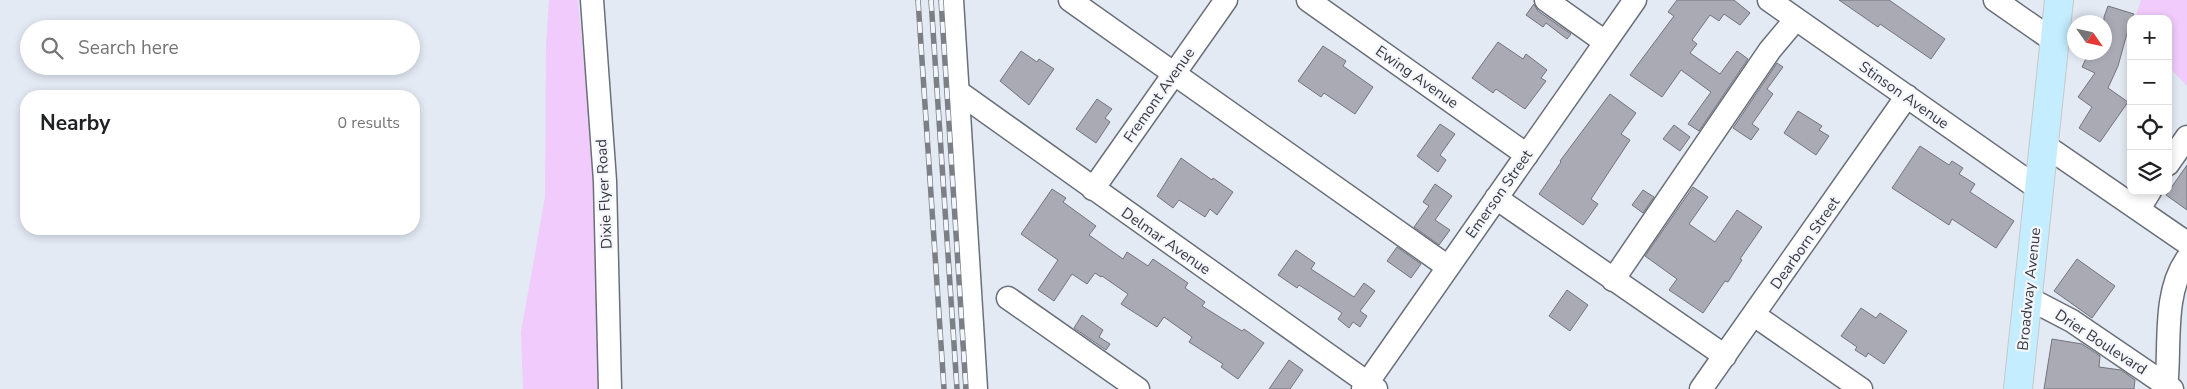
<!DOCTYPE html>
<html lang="en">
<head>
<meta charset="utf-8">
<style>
	body { margin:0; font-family:"Nunito Sans",sans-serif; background:#f6f6f6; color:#202124 }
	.controls { position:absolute; right:15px; top:15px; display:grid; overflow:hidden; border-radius:10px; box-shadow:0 2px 8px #0003 }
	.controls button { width:45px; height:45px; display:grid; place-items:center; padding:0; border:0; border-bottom:1px solid #e0e0e0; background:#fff; color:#202124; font:25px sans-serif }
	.compass { position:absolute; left:2067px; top:15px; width:45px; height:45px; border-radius:50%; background:#fff; box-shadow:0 2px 8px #0003; rotate:124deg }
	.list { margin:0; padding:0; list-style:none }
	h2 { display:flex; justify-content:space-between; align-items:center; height:65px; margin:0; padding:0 20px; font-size:21px }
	h2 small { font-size:16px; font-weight:400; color:#757577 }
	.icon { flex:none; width:28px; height:28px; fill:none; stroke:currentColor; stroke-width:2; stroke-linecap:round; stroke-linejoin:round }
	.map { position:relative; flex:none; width:2187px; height:389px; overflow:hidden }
	.search { position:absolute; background:#fff; box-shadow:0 2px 8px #0003; left:20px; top:20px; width:400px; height:55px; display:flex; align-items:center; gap:12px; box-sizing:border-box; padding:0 18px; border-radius:28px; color:#757577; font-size:19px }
	.panel { position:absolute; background:#fff; box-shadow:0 2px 8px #0003; left:20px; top:90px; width:400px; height:145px; border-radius:20px }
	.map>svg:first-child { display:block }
	.green { fill:#f1cbfb }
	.building { fill:#aaaab5; stroke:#74747e }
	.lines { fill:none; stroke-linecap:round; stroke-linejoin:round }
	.minor-casing { stroke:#6a7079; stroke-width:25 }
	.major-casing { stroke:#c7c8c9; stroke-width:30 }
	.minor { stroke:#fff; stroke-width:22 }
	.major { stroke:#c4eeff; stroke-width:28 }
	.rail-casing { stroke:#7c8086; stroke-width:5.5 }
	.rail { stroke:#f3f7fd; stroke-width:4; stroke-dasharray:11; stroke-linecap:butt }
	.labels { text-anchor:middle; stroke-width:4.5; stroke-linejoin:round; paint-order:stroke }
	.street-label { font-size:15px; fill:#37393d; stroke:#f3f7fd }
</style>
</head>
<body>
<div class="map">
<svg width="2187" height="389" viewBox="0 0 2187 389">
	<rect width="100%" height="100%" fill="#e3eaf4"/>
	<path class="green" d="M549,0H578L592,144L599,389H523L521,332L545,197L546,45Z
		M2141,0H2187V86L2168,66V19H2137L2136,15Z"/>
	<path class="building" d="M1677,0H1734L1750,13L1740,25L1724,14L1719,21L1710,15L1692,40L1697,44L1690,53L1720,74L1737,51L1748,59L1699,131L1688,124L1711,92L1681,70L1662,97L1630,75L1674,16L1668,12Z
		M1839,0H1889L1945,39L1931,59L1880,24L1878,27Z
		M1534,4L1538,11L1571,34L1567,39L1546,23L1543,27L1526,15Z
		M2108,6L2134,14L2131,19L2118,66L2108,88L2128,102L2100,142L2079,128L2092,107L2078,97L2095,73L2082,67L2089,52H2104V17Z
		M1498,42L1523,59L1526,54L1547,70L1541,78L1546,81L1525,109L1496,89L1493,93L1472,78Z
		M1323,46L1346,61L1343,66L1373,87L1355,114L1324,93L1321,97L1298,81Z
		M1021,51L1037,62L1039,59L1054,69L1029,105L1000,81Z
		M1777,63L1783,67L1767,89L1773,94L1752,124L1759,129L1751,140L1733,128Z
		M1610,94L1636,113L1621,134L1630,140L1591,199L1598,204L1583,225L1539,194L1561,162L1560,161Z
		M1097,99L1112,109L1105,118L1110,122L1096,143L1076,129Z
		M1798,111L1822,126L1819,130L1829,136L1816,155L1784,133Z
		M1440,124L1455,134L1440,155L1446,160L1438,172L1417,156Z
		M1674,125L1690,137L1680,151L1663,139Z
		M1920,146L1949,165L1952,161L1963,168L1959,174L1975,184L1970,192L2014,221L1996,248L1952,219L1949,225L1892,188Z
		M1181,158L1212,180L1213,178L1233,192L1217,215L1210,209L1205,217L1179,200L1173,208L1157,196Z
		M2187,165V210L2166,195Z
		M1435,184L1452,196L1435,220L1450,230L1439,245L1414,227L1429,206L1423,202Z
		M1693,187L1708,197L1689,224L1715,242L1737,210L1762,227L1740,259L1742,260L1728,282L1725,281L1703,313L1669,290L1677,279L1645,256Z
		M1052,189L1066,198L1063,202L1096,226L1089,235L1123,259L1127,252L1148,266L1153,259L1188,283L1185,288L1205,302L1202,306L1242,331L1244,329L1264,343L1238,379L1221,367L1223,364L1189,342L1192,337L1164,317L1157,327L1121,304L1128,294L1102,276L1101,277L1095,273L1087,284L1072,274L1054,301L1038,290L1058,260L1021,234Z
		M1643,190L1654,197L1643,213L1632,205Z
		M1397,247L1421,264L1411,278L1387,261Z
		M1296,250L1315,263L1311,269L1354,297L1364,283L1375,291L1360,311L1367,316L1360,327L1353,322L1349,328L1338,319L1342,313L1299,285L1297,288L1278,275Z
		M2077,259L2115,286L2092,318L2054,291Z
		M1567,290L1588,305L1570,331L1549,316Z
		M1861,308L1876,318L1880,313L1907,331L1884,364L1868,353L1866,357L1855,350L1857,347L1841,336Z
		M1082,315L1103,330L1099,337L1110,344L1106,350L1074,328Z
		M2052,339L2082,344L2100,356L2099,367L2121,370L2135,380L2134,389H2044Z
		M1289,360L1303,370L1290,389H1269Z"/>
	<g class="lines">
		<defs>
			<path id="minor" d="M592,0L605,181L610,389
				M952,0L976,389
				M1070,0L1448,267
				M1308,0L1527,155
				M1546,0L1605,42
				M1769,0L2039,189
				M1995,0L2054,41
				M957,91L1376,389
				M2043,144L2187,243
				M2168,164L2187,137
				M1093,189L1226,0
				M1496,198L1725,356
				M2139,209L2150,191
				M1613,280L1770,50L1796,19
				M1008,298L1138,389
				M2028,298L2072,321L2172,389
				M1754,315L1861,389
				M1363,389L1635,0
				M1701,389L1907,96
				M2166,389C2171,348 2162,294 2187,259"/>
			<path id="major" d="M2018,389L2059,0"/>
		</defs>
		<use href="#minor" class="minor-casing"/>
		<use href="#major" class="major-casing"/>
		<use href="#minor" class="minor"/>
		<use href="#major" class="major"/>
		<defs>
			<path id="rail" d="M918,0L944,389
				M931,0L957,389
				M941,0L966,389"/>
		</defs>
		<use href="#rail" class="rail-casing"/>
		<use href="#rail" class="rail"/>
	</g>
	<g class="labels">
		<g class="street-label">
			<text transform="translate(1417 77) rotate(35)" y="5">Ewing Avenue</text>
			<text transform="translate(1159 95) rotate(-55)" y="5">Fremont Avenue</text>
			<text transform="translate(1904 95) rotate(35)" y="5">Stinson Avenue</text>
			<text transform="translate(604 194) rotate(-93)" y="5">Dixie Flyer Road</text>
			<text transform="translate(1499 194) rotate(-55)" y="5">Emerson Street</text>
			<text transform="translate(1166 241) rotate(35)" y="5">Delmar Avenue</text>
			<text transform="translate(1805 243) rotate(-55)" y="5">Dearborn Street</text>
			<text transform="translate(2029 289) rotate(-84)" y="5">Broadway Avenue</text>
			<text transform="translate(2101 342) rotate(33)" y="5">Drier Boulevard</text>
		</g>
	</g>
</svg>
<div class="controls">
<button>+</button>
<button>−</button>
<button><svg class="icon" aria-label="locate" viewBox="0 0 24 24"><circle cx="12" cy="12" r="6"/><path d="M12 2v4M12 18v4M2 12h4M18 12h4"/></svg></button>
<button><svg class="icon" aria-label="layers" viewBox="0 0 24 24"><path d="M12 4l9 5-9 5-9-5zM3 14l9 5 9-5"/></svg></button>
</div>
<svg class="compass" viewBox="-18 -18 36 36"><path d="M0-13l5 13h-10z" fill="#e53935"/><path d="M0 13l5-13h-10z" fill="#757577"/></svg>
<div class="search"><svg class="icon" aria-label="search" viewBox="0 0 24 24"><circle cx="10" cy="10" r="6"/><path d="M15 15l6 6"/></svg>Search here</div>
<section class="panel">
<h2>Nearby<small>0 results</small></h2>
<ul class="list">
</ul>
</section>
</div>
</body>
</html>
